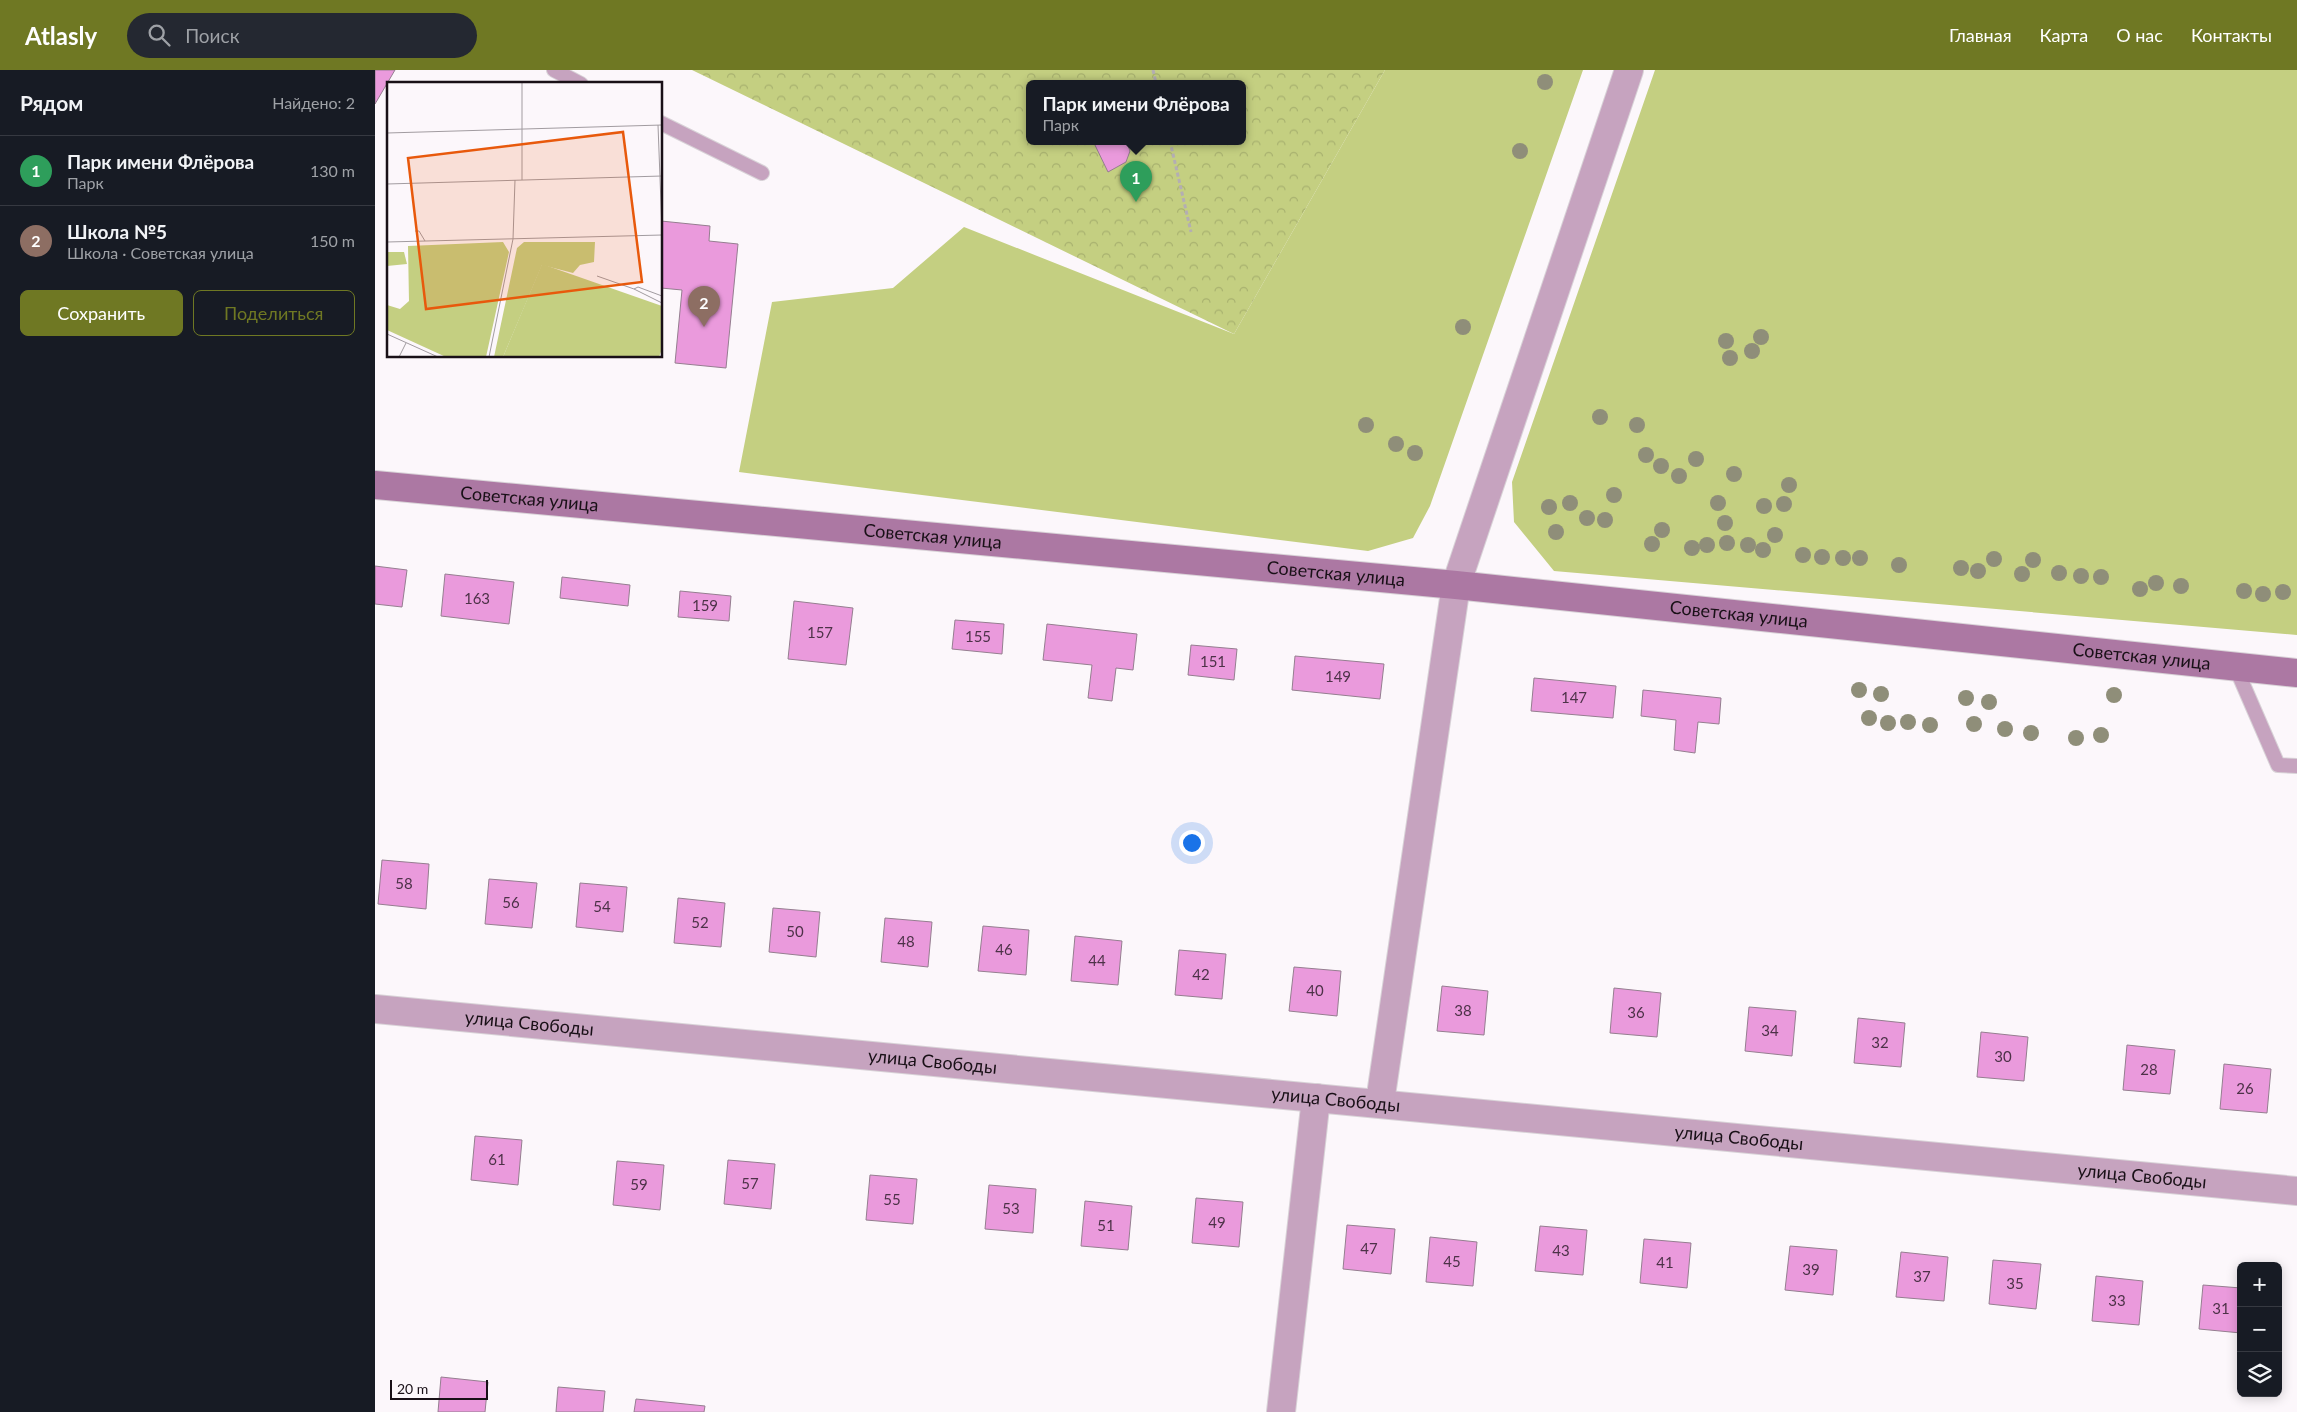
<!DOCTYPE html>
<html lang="ru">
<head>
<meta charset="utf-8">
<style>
	body { margin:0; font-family:Lato,sans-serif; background:#242831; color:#f1f3f6 }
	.controls { position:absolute; right:15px; bottom:15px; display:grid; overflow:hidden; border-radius:8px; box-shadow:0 2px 12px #0003 }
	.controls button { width:45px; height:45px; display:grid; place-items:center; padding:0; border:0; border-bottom:1px solid #363941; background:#171b24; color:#f1f3f6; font:25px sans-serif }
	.scale { position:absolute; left:15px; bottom:12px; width:98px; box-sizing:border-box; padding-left:5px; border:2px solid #191017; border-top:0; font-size:14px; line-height:18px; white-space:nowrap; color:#191017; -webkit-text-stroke:4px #fcf7fb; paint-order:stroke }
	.you { position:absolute; left:816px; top:772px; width:18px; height:18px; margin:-12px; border:4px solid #fff; border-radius:50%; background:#1a73e8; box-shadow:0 0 0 8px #1a73e833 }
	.badge { display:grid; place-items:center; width:32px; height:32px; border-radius:50%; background:#6f7823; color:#fff; font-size:16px; font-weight:700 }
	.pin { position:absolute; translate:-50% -41px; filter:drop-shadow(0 1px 2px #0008) }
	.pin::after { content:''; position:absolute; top:26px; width:18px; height:15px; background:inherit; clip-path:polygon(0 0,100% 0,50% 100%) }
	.popup { position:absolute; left:651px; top:10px; width:220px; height:65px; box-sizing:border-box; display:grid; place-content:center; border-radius:8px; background:#171b24; filter:drop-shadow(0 1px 4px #0005); font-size:16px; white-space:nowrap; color:#9ea1a6 }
	.popup b { font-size:19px; color:#f1f3f6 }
	.popup::after { content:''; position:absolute; left:50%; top:100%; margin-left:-10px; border:10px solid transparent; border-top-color:#171b24 }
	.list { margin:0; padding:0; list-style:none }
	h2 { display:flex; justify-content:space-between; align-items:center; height:65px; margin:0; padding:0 20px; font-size:21px }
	h2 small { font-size:16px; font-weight:400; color:#9ea1a6 }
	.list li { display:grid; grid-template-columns:32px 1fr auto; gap:15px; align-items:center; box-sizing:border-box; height:70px; padding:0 20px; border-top:1px solid #363941 }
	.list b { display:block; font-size:19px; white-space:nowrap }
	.list p { margin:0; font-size:16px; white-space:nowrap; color:#9ea1a6 }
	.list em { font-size:16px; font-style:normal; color:#9ea1a6 }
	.actions { display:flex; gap:10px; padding:15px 20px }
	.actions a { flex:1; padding:11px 0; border:1px solid #6f7823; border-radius:8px; text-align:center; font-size:18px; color:#6f7823 }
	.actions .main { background:#6f7823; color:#fff }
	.icon { flex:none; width:28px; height:28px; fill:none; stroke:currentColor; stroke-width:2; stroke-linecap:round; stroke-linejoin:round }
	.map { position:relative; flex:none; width:1922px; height:1342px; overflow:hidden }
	header { display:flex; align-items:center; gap:30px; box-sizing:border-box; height:70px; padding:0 25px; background:#6f7823; color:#fff }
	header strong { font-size:24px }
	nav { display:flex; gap:28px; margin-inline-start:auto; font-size:18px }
	.search { width:350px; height:45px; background:#242831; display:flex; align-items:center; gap:12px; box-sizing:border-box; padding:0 18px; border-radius:28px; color:#9ea1a6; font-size:19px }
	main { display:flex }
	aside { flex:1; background:#171b24 }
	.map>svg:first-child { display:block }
	.grass { fill:#c4cf81 }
	.park { fill:url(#park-crowns); fill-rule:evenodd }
	.building { fill:#ea9adc; stroke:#957e90 }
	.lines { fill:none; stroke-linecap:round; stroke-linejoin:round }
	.lane-casing { stroke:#d8d2d7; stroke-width:16 }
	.street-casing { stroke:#d8d2d7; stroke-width:30 }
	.secondary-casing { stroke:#d8d2d7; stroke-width:30 }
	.path { stroke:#b4aeb3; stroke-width:3; stroke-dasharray:4 2.5; stroke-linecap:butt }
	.lane { stroke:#c6a3bf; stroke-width:14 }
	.street { stroke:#c6a3bf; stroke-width:28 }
	.secondary { stroke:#ac78a3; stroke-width:28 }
	.tree { fill:#8f8e79 }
	.labels { text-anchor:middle; stroke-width:5; stroke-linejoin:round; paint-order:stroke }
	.number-label { font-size:15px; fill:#4d3248 }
	.street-label { font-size:18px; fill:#191017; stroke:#fcf7fb }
	.inset-road { fill:none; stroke:#a19ba0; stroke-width:1 }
	.view { fill:#e8590c; fill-opacity:0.15; stroke:#e8590c; stroke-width:2.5 }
	.inset-edge { fill:none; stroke:#191017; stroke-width:2.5 }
</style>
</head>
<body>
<header>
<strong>Atlasly</strong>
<div class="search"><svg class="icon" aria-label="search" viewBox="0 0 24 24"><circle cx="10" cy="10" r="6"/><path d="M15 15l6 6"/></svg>Поиск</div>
<nav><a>Главная</a><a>Карта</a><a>О нас</a><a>Контакты</a></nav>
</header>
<main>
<aside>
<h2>Рядом<small>Найдено: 2</small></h2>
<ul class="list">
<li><span class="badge" style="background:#2e9e5b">1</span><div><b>Парк имени Флёрова</b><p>Парк</p></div><em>130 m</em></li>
<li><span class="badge" style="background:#8d6e63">2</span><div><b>Школа №5</b><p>Школа · Советская улица</p></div><em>150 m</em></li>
</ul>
<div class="actions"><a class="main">Сохранить</a><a>Поделиться</a></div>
</aside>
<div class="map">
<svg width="1922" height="1342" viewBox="0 0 1922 1342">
	<defs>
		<pattern id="park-crowns" width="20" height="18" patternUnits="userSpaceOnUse" patternTransform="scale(1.25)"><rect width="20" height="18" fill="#c4cf81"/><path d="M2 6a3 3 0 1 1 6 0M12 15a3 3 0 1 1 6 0" fill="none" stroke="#a8b16f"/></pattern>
	</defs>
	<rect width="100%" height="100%" fill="#fcf7fb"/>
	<path class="grass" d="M1010,0H1208L1055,436L1038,468L993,481L364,402L397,232L518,218L589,157L859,264Z
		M1280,0H1922V565L1179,501L1139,452L1137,412Z"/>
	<path class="park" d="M317,0H1010L859,264ZM655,13H867V71H655Z"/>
	<path class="building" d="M0,0H20L0,34Z
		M718,71H751L755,81L751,92L733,102Z
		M286,151L335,156L334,171L363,174L351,298L300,293L307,220L286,218Z
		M0,496L32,500L27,537L0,534Z
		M70,504L139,512L134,554L66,546Z
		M187,507L255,515L253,536L185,528Z
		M305,521L356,526L354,551L303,547Z
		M419,531L478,538L471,595L413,589Z
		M580,550L629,554L627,584L577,579Z
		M672,554L762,564L758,600L741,598L737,631L713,628L717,595L668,590Z
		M816,575L862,579L859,610L813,605Z
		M920,586L1009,594L1005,629L917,620Z
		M1159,608L1241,616L1238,648L1156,641Z
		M1268,620L1346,628L1344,654L1323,652L1320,683L1299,680L1301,650L1266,646Z
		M7,790L54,794L51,839L3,834Z
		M114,809L162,813L157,858L110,854Z
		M205,813L252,817L248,862L201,857Z
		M303,828L350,833L346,877L299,873Z
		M398,838L445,842L441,887L394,882Z
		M510,848L557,852L553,897L506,892Z
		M608,856L654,860L651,905L603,901Z
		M700,866L747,871L743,915L696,911Z
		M804,880L851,884L847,929L800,925Z
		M919,897L966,901L962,946L914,941Z
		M1067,916L1113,921L1109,965L1062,961Z
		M1239,918L1286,923L1282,967L1235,963Z
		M1374,937L1421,941L1417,986L1370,981Z
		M1483,948L1530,953L1526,997L1479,993Z
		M1606,962L1653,967L1649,1011L1602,1007Z
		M1752,975L1800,980L1795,1024L1748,1020Z
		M1849,994L1896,999L1892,1043L1845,1039Z
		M100,1066L147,1070L143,1115L96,1110Z
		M353,1090L400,1094L396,1139L349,1134Z
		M242,1091L289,1095L285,1140L238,1135Z
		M495,1105L542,1109L538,1154L491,1150Z
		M614,1115L661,1119L658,1163L610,1159Z
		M821,1128L868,1132L864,1177L817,1173Z
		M710,1131L757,1136L753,1180L706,1176Z
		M972,1155L1020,1159L1016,1204L968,1199Z
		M1165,1156L1212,1160L1208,1205L1160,1201Z
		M1055,1167L1102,1172L1098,1216L1051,1212Z
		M1269,1169L1316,1173L1312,1218L1265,1213Z
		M1415,1176L1462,1180L1458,1225L1410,1220Z
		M1526,1182L1573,1187L1569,1231L1521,1227Z
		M1618,1190L1666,1194L1661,1239L1614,1234Z
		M1721,1206L1768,1211L1764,1255L1717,1251Z
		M1828,1215L1866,1218V1263L1824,1259Z
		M66,1307L113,1312L110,1342H63Z
		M183,1317L230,1321L228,1342H181Z
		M261,1329L330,1336L329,1342H259Z"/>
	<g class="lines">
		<defs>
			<path id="lane" d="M179,0L206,14
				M286,53L387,103
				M1860,596L1903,695L1922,696"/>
			<g id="street">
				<path id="s1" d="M0,939L1922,1121"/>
				<path d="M1005,1032L1081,515L1254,0"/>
				<path d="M906,1342L941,1028"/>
			</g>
			<g id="secondary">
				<path id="s2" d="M0,415L1081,515L1922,603"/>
			</g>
		</defs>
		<use href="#lane" class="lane-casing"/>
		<use href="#street" class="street-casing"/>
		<use href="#secondary" class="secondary-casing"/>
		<path class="path" d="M778,0L781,13
			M795,71L816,162"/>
		<use href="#lane" class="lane"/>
		<use href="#street" class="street"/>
		<use href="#secondary" class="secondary"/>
	</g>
	<g class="tree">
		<circle cx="1170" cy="12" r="8"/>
		<circle cx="1145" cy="81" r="8"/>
		<circle cx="1088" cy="257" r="8"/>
		<circle cx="1386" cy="267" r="8"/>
		<circle cx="1351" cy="271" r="8"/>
		<circle cx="1377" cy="281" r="8"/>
		<circle cx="1355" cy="288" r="8"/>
		<circle cx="1225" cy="347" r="8"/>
		<circle cx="991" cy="355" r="8"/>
		<circle cx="1262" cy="355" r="8"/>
		<circle cx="1021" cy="374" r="8"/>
		<circle cx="1040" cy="383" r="8"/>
		<circle cx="1271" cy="385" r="8"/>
		<circle cx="1321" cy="389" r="8"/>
		<circle cx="1286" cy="396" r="8"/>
		<circle cx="1359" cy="404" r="8"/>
		<circle cx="1304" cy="406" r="8"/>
		<circle cx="1414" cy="415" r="8"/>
		<circle cx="1239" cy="425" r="8"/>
		<circle cx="1195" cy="433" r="8"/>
		<circle cx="1343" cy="433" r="8"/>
		<circle cx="1409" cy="434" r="8"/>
		<circle cx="1389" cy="436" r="8"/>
		<circle cx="1174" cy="437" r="8"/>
		<circle cx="1212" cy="448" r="8"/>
		<circle cx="1230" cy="450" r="8"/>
		<circle cx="1350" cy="453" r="8"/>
		<circle cx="1287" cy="460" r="8"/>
		<circle cx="1181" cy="462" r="8"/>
		<circle cx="1400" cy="465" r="8"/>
		<circle cx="1352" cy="473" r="8"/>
		<circle cx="1277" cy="474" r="8"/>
		<circle cx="1332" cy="475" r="8"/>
		<circle cx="1373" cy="475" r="8"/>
		<circle cx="1317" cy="478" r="8"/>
		<circle cx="1388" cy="480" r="8"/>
		<circle cx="1428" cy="485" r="8"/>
		<circle cx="1447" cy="487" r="8"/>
		<circle cx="1468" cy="488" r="8"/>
		<circle cx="1485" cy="488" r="8"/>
		<circle cx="1619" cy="489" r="8"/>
		<circle cx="1658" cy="490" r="8"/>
		<circle cx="1524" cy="495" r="8"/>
		<circle cx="1586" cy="498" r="8"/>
		<circle cx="1603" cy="501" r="8"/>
		<circle cx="1684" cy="503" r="8"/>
		<circle cx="1647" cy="504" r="8"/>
		<circle cx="1706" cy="506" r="8"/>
		<circle cx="1726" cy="507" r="8"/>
		<circle cx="1781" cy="513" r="8"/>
		<circle cx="1806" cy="516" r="8"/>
		<circle cx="1765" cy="519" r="8"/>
		<circle cx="1869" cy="521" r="8"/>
		<circle cx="1908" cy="522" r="8"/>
		<circle cx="1888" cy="524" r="8"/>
		<circle cx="1484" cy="620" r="8"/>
		<circle cx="1506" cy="624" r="8"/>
		<circle cx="1739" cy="625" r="8"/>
		<circle cx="1591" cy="628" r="8"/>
		<circle cx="1614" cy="632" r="8"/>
		<circle cx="1494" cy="648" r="8"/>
		<circle cx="1533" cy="652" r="8"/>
		<circle cx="1513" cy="653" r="8"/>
		<circle cx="1599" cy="654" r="8"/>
		<circle cx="1555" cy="655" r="8"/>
		<circle cx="1630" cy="659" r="8"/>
		<circle cx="1656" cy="663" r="8"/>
		<circle cx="1726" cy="665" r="8"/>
		<circle cx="1701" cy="668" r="8"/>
	</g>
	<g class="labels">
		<g class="number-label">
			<text x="102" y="534">163</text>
			<text x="330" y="541">159</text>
			<text x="445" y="568">157</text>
			<text x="603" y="572">155</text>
			<text x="838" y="597">151</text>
			<text x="963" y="612">149</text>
			<text x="1199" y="633">147</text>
			<text x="29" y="819">58</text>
			<text x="136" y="838">56</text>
			<text x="227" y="842">54</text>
			<text x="325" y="858">52</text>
			<text x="420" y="867">50</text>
			<text x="531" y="877">48</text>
			<text x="629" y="885">46</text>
			<text x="722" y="896">44</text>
			<text x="826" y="910">42</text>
			<text x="940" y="926">40</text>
			<text x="1088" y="946">38</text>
			<text x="1261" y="948">36</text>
			<text x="1395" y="966">34</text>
			<text x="1505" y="978">32</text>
			<text x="1628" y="992">30</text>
			<text x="1774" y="1005">28</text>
			<text x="1870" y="1024">26</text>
			<text x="122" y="1095">61</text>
			<text x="375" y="1119">57</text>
			<text x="264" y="1120">59</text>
			<text x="517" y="1135">55</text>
			<text x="636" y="1144">53</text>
			<text x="842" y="1158">49</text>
			<text x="731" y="1161">51</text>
			<text x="994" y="1184">47</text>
			<text x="1186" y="1186">43</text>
			<text x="1077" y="1197">45</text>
			<text x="1290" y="1198">41</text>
			<text x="1436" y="1205">39</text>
			<text x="1547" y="1212">37</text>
			<text x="1640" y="1219">35</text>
			<text x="1742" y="1236">33</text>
			<text x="1846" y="1244">31</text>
		</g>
		<g class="street-label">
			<text dy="6" stroke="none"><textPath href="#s2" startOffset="155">Советская улица</textPath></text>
			<text dy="6" stroke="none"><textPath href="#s2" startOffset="560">Советская улица</textPath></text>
			<text dy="6" stroke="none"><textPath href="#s2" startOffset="965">Советская улица</textPath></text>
			<text dy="6" stroke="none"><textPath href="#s2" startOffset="1370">Советская улица</textPath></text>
			<text dy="6" stroke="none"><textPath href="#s2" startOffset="1775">Советская улица</textPath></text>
			<text dy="6" stroke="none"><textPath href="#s1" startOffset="155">улица Свободы</textPath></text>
			<text dy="6" stroke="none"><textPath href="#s1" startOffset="560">улица Свободы</textPath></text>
			<text dy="6" stroke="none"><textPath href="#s1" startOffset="965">улица Свободы</textPath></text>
			<text dy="6" stroke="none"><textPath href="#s1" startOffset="1370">улица Свободы</textPath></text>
			<text dy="6" stroke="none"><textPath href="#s1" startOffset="1775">улица Свободы</textPath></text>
		</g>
	</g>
	<g transform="translate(12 12)">
		<rect width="275" height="275" fill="#fcf7fb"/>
		<path d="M116,160L122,170L99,275H59L0,248V223L13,227L22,219L21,164ZM137,160H208L207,180L193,183L186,191L155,183L116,275H107L130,166ZM0,170H17L20,182L0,184Z" fill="#c4cf81"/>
		<path d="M155,182L275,224V267L272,275H116Z" fill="#c4cf81"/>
		<path class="inset-road" d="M271,43L275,149M0,51L275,43M135,98V0M0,102L275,94M28,149H32L38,159M0,160L275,153M210,194L247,207M275,214L251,205L247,207L275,221M0,252L51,275M12,275L19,261M102,275L126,157L128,98"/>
		<path class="view" d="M236,50L255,200L39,227L21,76Z"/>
		<rect width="275" height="275" class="inset-edge"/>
	</g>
</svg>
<div class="controls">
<button>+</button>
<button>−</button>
<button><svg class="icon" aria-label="layers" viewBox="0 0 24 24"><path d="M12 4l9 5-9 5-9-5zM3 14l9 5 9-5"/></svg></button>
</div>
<div class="scale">20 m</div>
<div class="you"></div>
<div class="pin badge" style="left:761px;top:132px;background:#2e9e5b">1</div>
<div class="popup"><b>Парк имени Флёрова</b>Парк</div>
<div class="pin badge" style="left:329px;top:257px;background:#8d6e63">2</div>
</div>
</main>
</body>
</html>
